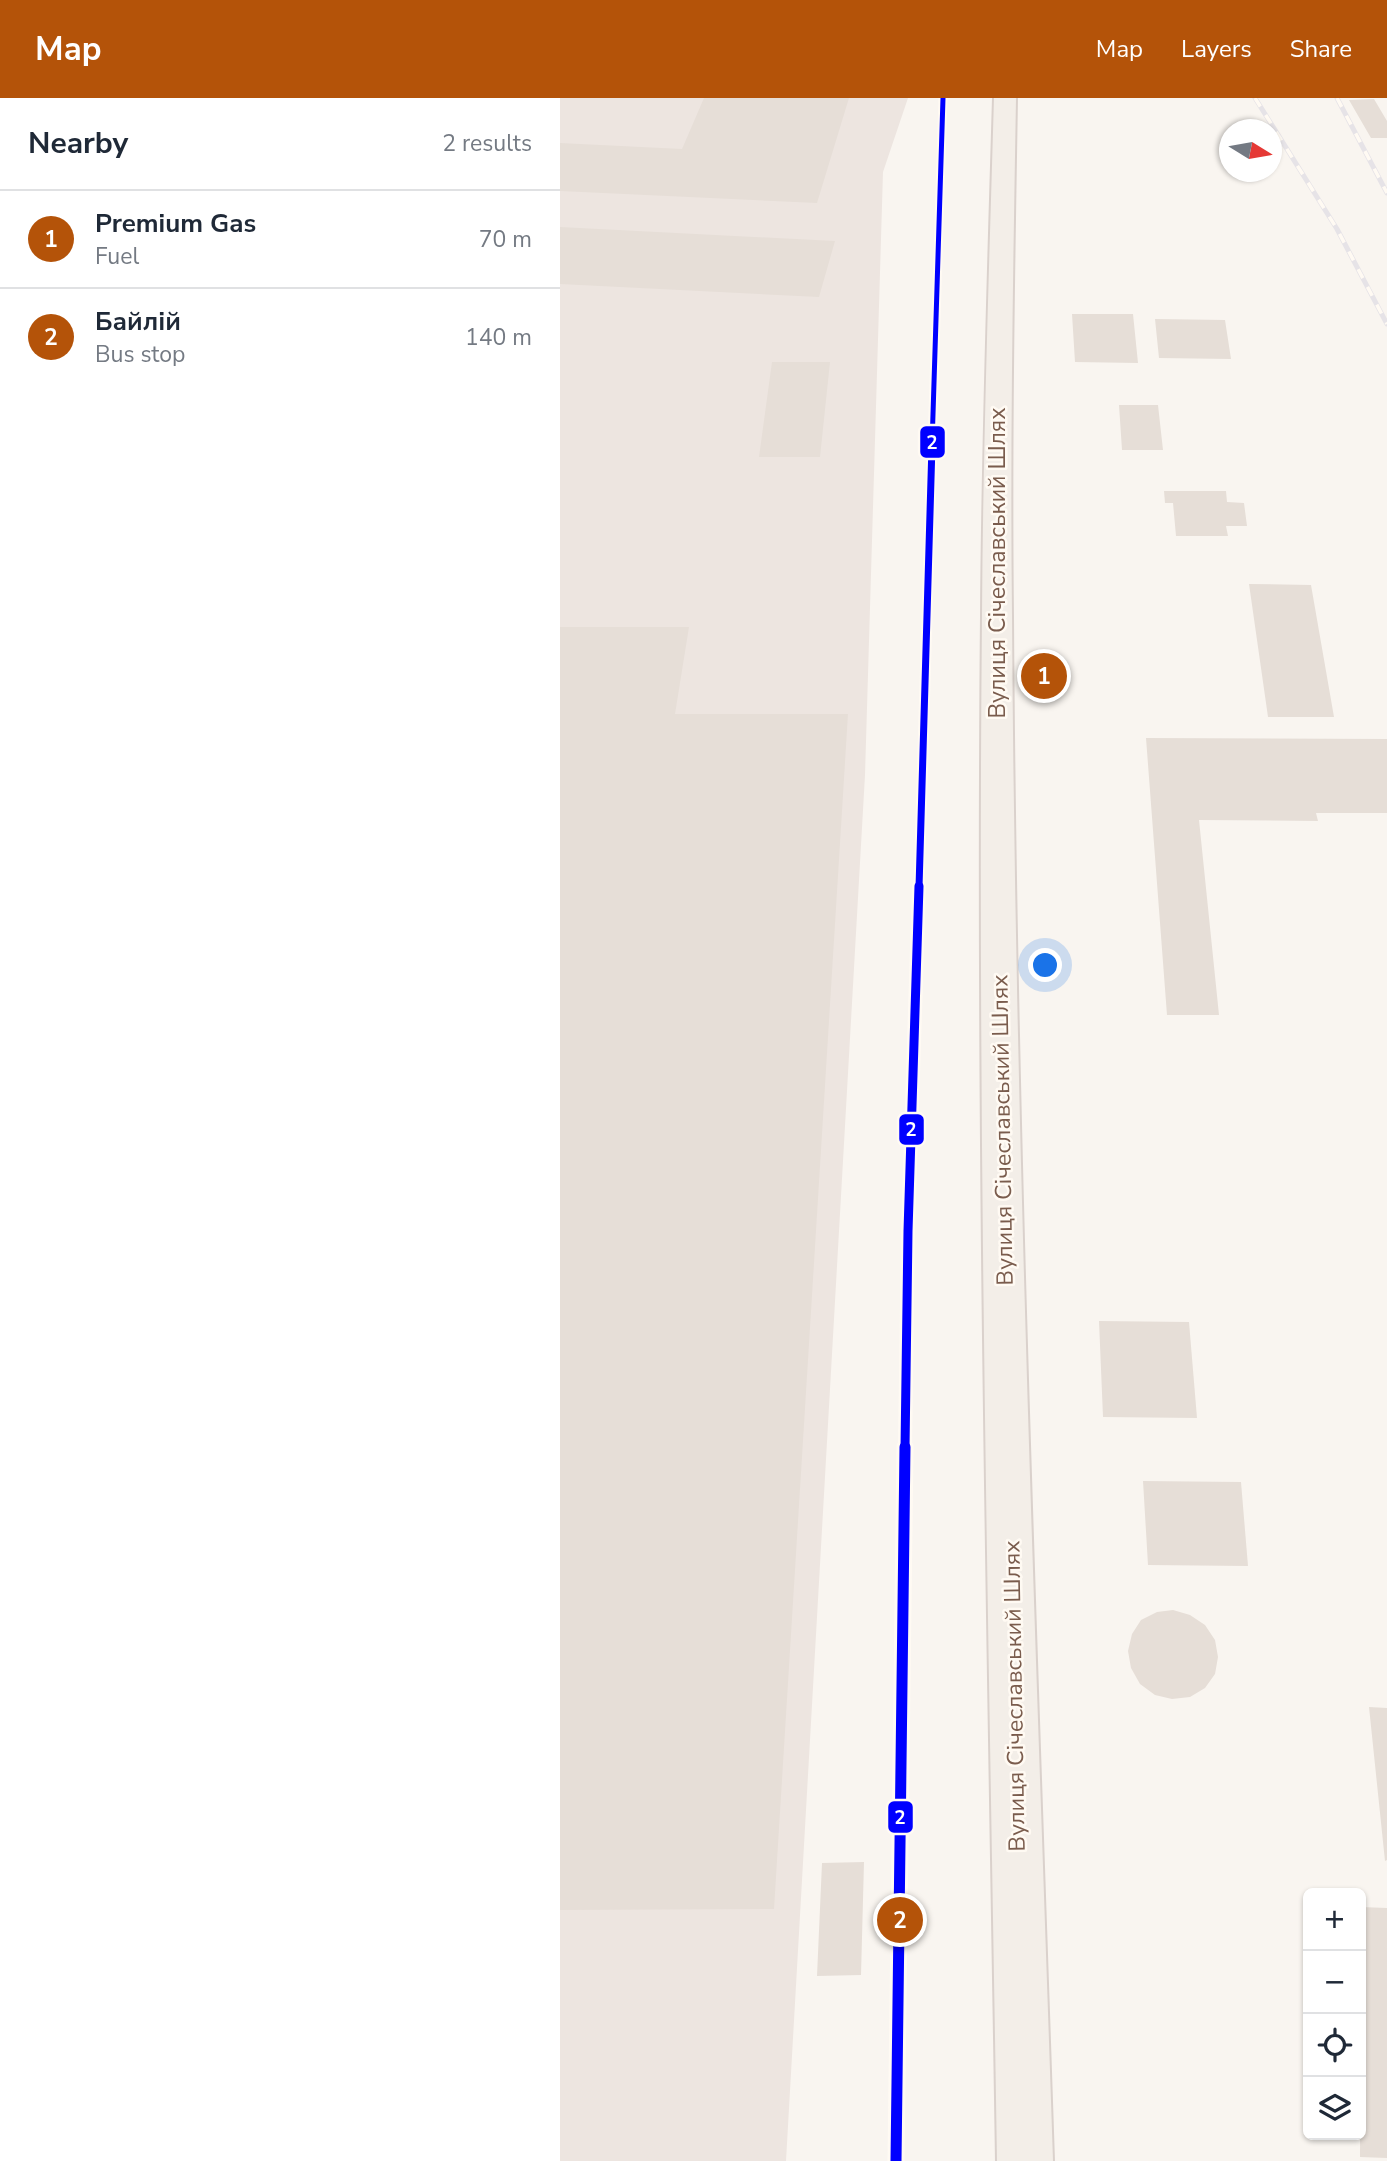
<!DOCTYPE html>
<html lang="en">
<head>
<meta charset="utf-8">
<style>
	body { margin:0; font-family:"Nunito Sans",sans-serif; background:#f6f6f7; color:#1f2937 }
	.controls { position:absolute; right:21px; bottom:21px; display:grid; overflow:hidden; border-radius:10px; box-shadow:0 2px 5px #0004 }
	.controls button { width:63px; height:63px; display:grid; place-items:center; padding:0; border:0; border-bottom:2px solid #e0e1e3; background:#fff; color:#1f2937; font:35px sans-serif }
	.compass { position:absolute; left:659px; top:21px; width:63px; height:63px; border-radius:50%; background:#fff; box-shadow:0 2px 5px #0004; rotate:101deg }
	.you { position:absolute; left:486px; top:868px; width:24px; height:24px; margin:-18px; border:5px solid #fff; border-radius:50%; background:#1a73e8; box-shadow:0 0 0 10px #1a73e833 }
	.badge { display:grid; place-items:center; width:46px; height:46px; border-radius:50%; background:#b45309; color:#fff; font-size:23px; font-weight:700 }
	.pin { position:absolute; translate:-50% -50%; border:4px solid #fff; box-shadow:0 2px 7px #0006 }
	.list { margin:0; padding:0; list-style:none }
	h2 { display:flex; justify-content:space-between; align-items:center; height:91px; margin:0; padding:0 28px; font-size:30px }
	h2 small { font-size:23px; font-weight:400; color:#747a83 }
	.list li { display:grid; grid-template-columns:46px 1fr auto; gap:21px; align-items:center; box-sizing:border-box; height:98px; padding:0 28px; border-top:2px solid #e0e1e3 }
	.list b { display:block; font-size:26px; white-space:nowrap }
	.list p { margin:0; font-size:23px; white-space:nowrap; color:#747a83 }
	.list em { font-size:23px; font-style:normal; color:#747a83 }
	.icon { flex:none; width:38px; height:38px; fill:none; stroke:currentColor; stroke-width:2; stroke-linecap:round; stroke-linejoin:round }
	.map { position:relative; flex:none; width:827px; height:2063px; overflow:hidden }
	header { display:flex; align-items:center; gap:42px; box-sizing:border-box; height:98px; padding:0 35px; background:#b45309; color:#fff }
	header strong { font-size:33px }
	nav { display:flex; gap:38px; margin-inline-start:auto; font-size:24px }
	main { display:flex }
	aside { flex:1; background:#fff }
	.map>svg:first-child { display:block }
	.industrial { fill:#ede5e0 }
	.building { fill:#e6ded7 }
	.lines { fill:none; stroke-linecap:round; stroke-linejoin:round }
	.primary-casing { stroke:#dad1cc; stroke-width:4 }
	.primary { fill:#f3eee8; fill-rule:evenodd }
	.rail-casing { stroke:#e6e3e7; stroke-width:5 }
	.rail { stroke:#fffaf3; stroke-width:3.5; stroke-dasharray:10; stroke-linecap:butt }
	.tram-1-far3-casing { stroke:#fffaf3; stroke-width:9 }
	.tram-1-far2-casing { stroke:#fffaf3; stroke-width:11 }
	.tram-1-far1-casing { stroke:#fffaf3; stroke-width:14 }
	.tram-1-casing { stroke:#fffaf3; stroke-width:17 }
	.tram-1-far3 { stroke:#00f; stroke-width:5 }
	.tram-1-far2 { stroke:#00f; stroke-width:7 }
	.tram-1-far1 { stroke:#00f; stroke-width:9 }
	.tram-1 { stroke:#00f; stroke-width:11 }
	.labels { text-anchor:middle; stroke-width:5; stroke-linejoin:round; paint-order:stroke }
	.street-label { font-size:23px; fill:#7a5c4d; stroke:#fffaf3 }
	.line-badge { stroke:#fffaf3; stroke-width:2.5 }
	.badge-label { font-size:19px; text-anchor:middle; font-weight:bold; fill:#fff }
</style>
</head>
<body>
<header>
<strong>Map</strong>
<nav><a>Map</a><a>Layers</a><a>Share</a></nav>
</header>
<main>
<aside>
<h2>Nearby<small>2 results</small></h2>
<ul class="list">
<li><span class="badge">1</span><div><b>Premium Gas</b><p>Fuel</p></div><em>70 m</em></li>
<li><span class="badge">2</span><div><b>Байлій</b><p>Bus stop</p></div><em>140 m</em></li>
</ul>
</aside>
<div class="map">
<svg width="827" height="2063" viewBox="0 0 827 2063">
	<rect width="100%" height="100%" fill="#f9f5f0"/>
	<path class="industrial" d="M0,0H348L323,74L305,677L226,2063H0Z"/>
	<path class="building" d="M144,0H289L257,105L0,93V45L122,51Z
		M814,1L827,23V40H811L789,2Z
		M0,129L275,143L259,199L0,186Z
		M512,216H573L578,265L515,264Z
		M595,221L665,222L671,261L599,260Z
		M212,264H270L260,359H199Z
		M559,307H598L603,352H562Z
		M604,393H666L667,404L684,405L687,428H666L668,438H616L613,405H605Z
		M689,486L751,487L774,619H708Z
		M0,529H129L115,616H288L214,1811L0,1812Z
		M586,640L827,641V715H756L758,723L639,722L659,917H607Z
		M539,1223L629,1224L637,1320L543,1319Z
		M583,1383L681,1384L688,1468L588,1467Z
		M613,1512L630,1517L645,1527L655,1542L658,1559L655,1576L645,1590L630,1599L612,1601L595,1597L580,1586L571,1570L568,1553L572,1536L581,1522L597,1514Z
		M809,1609L827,1610V1762L825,1763Z
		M304,1764L301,1877L257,1878L262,1765Z
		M801,1809L827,1810V2060L800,2059Z"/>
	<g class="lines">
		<defs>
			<path id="primary" d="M434,0H456C453,173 450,346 452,518C455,1034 476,1548 493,2063H437C429,1548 417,1033 422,518C423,345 429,173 434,0Z"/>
		</defs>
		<use href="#primary" class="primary-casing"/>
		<use href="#primary" class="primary"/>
		<defs>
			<path id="rail" d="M695,0L777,131L827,226
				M777,0L827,95"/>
		</defs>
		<use href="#rail" class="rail-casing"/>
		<use href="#rail" class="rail"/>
		<defs>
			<path id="tram-1-far3" d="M372,348L383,0"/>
			<path id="tram-1-far2" d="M359,790L372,347"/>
			<path id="tram-1-far1" d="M345,1351L348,1133L359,788"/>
			<path id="tram-1" d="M336,2063L345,1349"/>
		</defs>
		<use href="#tram-1-far3" class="tram-1-far3-casing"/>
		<use href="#tram-1-far2" class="tram-1-far2-casing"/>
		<use href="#tram-1-far1" class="tram-1-far1-casing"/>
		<use href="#tram-1" class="tram-1-casing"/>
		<use href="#tram-1-far3" class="tram-1-far3"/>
		<use href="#tram-1-far2" class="tram-1-far2"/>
		<use href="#tram-1-far1" class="tram-1-far1"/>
		<use href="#tram-1" class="tram-1"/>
	</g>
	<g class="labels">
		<g class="street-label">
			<text transform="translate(437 465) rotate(-90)" y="8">Вулиця Січеславський Шлях</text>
			<text transform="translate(442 1032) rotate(-91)" y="8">Вулиця Січеславський Шлях</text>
			<text transform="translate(454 1598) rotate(-91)" y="8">Вулиця Січеславський Шлях</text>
		</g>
	</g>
	<g class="line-badge">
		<rect x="359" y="327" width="27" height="34" rx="7" fill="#00f"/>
		<rect x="338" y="1015" width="27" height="33" rx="7" fill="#00f"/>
		<rect x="327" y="1702" width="27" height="34" rx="7" fill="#00f"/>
	</g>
	<g class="badge-label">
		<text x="372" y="351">2</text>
		<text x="351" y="1038">2</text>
		<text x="340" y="1726">2</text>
	</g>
</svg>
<div class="controls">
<button>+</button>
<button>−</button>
<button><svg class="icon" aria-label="locate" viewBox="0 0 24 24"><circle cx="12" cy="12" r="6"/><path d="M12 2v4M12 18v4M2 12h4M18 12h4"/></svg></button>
<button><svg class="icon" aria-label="layers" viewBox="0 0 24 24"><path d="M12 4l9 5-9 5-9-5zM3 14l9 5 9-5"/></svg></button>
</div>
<svg class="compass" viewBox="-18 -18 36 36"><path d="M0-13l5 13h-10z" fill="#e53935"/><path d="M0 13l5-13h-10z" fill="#747a83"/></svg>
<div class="you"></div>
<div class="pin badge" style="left:484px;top:578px">1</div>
<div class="pin badge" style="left:340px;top:1822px">2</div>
</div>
</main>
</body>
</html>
